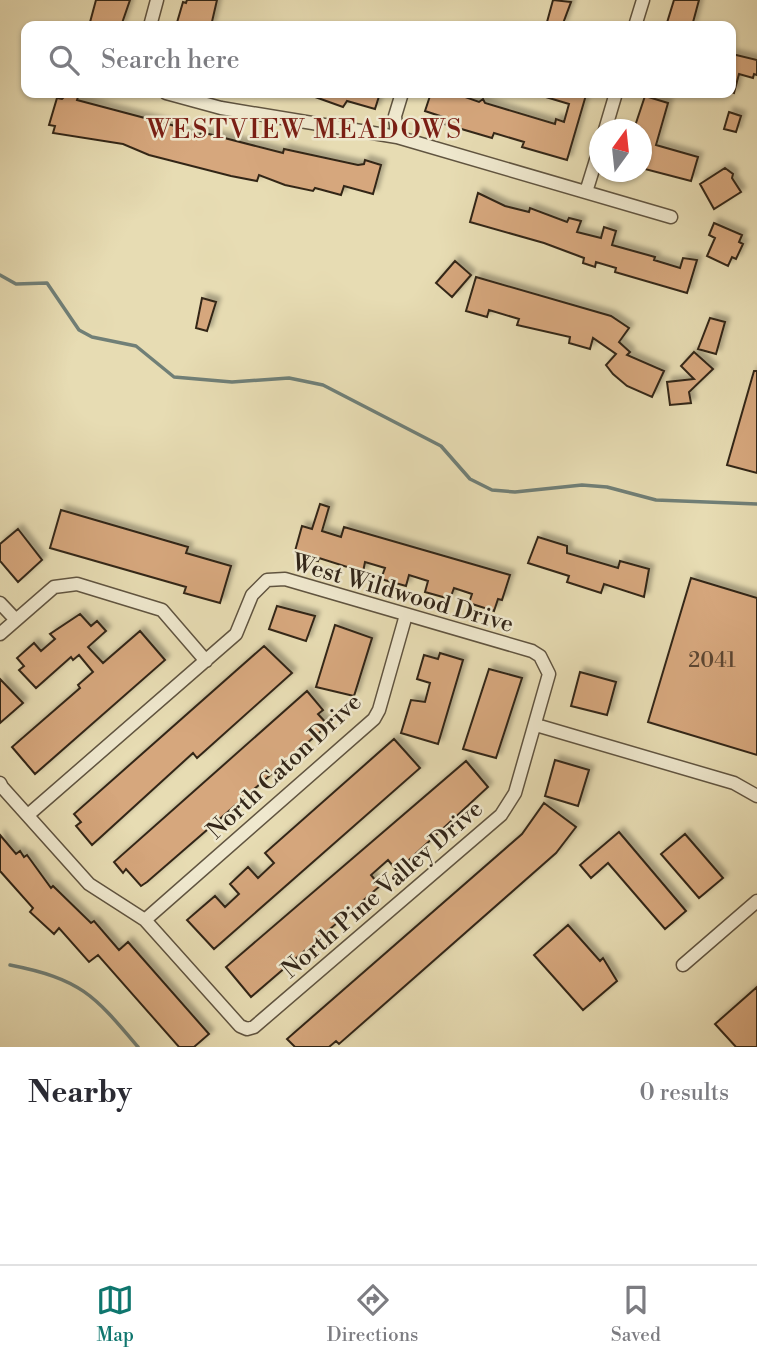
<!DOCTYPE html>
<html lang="en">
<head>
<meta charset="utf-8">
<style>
	body { margin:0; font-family:"Libre Bodoni",serif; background:#f7f7f7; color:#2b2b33 }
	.compass { position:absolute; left:589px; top:119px; width:63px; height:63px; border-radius:50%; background:#fff; box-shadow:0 2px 5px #0004; rotate:15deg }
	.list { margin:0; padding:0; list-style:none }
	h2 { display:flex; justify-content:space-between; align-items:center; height:91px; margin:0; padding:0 28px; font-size:30px }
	h2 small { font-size:23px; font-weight:400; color:#7c7c81 }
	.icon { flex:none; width:38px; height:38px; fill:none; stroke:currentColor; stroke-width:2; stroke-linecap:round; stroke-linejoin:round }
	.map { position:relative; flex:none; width:757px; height:1047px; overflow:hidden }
	.search { position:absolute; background:#fff; box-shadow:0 2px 5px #0004; left:21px; right:21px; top:21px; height:77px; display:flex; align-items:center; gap:18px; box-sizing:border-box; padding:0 24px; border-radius:14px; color:#7c7c81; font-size:26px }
	.sheet { height:217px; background:#fff }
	nav { display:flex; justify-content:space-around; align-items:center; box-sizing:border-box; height:98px; border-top:2px solid #e1e1e2; background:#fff; font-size:19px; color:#7c7c81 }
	nav a { display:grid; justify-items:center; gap:4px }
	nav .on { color:#0f766e }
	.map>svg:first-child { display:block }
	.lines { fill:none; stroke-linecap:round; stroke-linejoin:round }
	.stream { stroke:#707f77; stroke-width:3.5 }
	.building { fill:#d6a77d; stroke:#332619; stroke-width:2; filter:url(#shadow) }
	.minor-casing { stroke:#605440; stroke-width:15 }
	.minor { stroke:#efe8ce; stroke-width:12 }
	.labels { text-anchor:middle; stroke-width:5; stroke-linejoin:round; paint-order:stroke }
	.number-label { font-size:21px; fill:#5c4632 }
	.street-label { font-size:24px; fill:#332619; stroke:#efe8ce }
	.neighbourhood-label { font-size:26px; letter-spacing:2px; fill:#7a1f14; stroke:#efe8ce }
</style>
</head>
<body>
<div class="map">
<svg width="757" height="1047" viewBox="0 0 757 1047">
	<defs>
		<filter id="shadow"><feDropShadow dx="4.5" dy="-4.5" stdDeviation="2" flood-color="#0004"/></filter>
	</defs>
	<rect width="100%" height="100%" fill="#e7dcb3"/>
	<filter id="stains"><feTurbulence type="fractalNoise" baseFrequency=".00286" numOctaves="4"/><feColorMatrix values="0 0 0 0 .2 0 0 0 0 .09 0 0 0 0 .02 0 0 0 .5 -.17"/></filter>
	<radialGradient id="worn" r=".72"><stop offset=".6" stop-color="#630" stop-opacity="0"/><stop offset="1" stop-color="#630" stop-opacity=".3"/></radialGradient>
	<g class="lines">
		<path class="stream" d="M0,275L16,284L47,283L79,330L92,337L136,346L174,377L232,382L289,378L323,385L441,446L470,479L492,490L515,492L582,485L607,487L656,500L757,504
			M10,965C81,979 94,995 138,1047"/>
	</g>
	<path class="building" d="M96,0H130L121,26H89Z
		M187,0H217L211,26H176L183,2L186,3Z
		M553,0L571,2L562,26L547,22Z
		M674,0H699L692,26H666Z
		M732,54L757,60V75L754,74L753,78L739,74L734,93L731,92Z
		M304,93H380L375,109L347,101L343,107Z
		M431,93H454L479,102L483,99L485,103L555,124L556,119L564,122L569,104L539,95V93L586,95L567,160L522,147L524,142L494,133L492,138L441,123L443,117L425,111Z
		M67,94L78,97L77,100L175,126L174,129L199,137L201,132L283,153L284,149L358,165L364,164L365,160L381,165L373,194L344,186L341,195L315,188L313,191L285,185L259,175L257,181L231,176L149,155L123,144L53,133L55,126L49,125L57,98L62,99Z
		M645,96L668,103L656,145L698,157L691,181L641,168V128L635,126Z
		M729,112L741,116L736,132L724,129Z
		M725,168L733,174L732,178L741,192L714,209L700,184Z
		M478,193L505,206L529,212L530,208L567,222L569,218L581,221L577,232L601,238L604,227L616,231L612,245L655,257L654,260L680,268L683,258L697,260L687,293L615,272L616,268L596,262L595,267L583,263L584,258L544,243L470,222Z
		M714,223L742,235L739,242L743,244L736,259L732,257L728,266L707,256L715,238L709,235Z
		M455,261L471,275L452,297L436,283Z
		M476,277L611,316L629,328L619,342L630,352L627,355L664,371L652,397L627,386L613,374L606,365L616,354L593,338L590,349L569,343L570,337L517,325L519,319L489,310L487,317L466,311Z
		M202,298L216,302L207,331L196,328Z
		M710,318L725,322L716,354L698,349Z
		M694,352L713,369L689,392L691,403L670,405L667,382L694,379L681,366Z
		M754,371H757V473L727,465Z
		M320,504L329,507L322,531L341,537L344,527L510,575L502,600L498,599L494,611L469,603L472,594L454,588L450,599L425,592L428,581L409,575L406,586L381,579L385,568L365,562L363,572L319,558L318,561L300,556L301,553L295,551L302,526L312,529Z
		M61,510L188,547L186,553L231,566L220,603L184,593L186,587L50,548Z
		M18,529L42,560L18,582L0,561V544Z
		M538,537L567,546V553L618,568L620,561L649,569L644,597L604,584L601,593L567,582L569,576L528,563Z
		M691,578L757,598V755L648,722Z
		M277,606L315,616L306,641L269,629Z
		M80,614L91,626L97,621L106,631L88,647L103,663L140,631L165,660L35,774L12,747L80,688L78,685L93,672L79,655L73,660L71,657L36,688L19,670L24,666L17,658L34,643L41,651L55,639L50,634Z
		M335,625L372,638L354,696L316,687Z
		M264,646L292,673L197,758L193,753L92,845L76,826L81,822L74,814Z
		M440,653L463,660L438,744L401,733L411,700L425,702L430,683L417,679L424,655L438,659Z
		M489,669L522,678L496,758L463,749Z
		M580,672L616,682L607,715L571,706Z
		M0,679L23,703L0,723Z
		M307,691L323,710L318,714L328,725L147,882L141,886L126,869L123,873L114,862Z
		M394,739L420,768L214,949L187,920L215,896L225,907L239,894L230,884L248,867L258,878L274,863L265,853Z
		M555,760L589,770L578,806L545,796Z
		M466,761L488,787L397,871L388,860L371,875L380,886L251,997L226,967Z
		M544,803L576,827L556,853L339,1044L336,1041L329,1047H295L287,1039L522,834Z
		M619,832L686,911L665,929L608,863L591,878L580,865Z
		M685,834L723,878L699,898L661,854Z
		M0,835L16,854L20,851L24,857L27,855L51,888L53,886L91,923L94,921L119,950L128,942L209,1034L194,1047H179L98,955L89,962L59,928L54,934L30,912L33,908L0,871Z
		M568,925L600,961L603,958L617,981L583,1010L534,955Z
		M757,987V1047H736L715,1024Z"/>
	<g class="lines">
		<defs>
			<path id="minor" d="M150,26L157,0
				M635,26L643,0
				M166,93L221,108L397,137L671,217
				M605,130L616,93
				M397,137L395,116L402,93
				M586,192L600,147
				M0,603L16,620
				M0,634L54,587L77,584L162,610L206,661
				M536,725L734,783L757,796
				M0,783L2,787L89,884L145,920L240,1026L247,1029L254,1027L501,815L515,793L549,674L540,656L532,651L285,579L267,580L252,595L236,634L28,815
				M145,920L374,719L379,710L406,615
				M683,965L757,901"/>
		</defs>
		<use href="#minor" class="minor-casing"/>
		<use href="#minor" class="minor"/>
	</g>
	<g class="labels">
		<g class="number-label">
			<text x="712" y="667">2041</text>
		</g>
		<g class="street-label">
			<text transform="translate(403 593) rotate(16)" y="8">West Wildwood Drive</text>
			<text transform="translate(284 766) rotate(-43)" y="8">North Caton Drive</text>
			<text transform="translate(382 889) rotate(-41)" y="8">North Pine Valley Drive</text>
		</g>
		<g class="neighbourhood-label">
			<text x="305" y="138">WESTVIEW MEADOWS</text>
		</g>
	</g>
	<rect width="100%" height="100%" filter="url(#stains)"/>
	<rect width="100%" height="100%" fill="url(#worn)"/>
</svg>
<svg class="compass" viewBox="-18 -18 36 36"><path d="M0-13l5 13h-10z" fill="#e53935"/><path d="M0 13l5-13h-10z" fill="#7c7c81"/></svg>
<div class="search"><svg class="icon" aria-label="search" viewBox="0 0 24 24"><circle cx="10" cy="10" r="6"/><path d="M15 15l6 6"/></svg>Search here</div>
</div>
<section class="sheet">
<h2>Nearby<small>0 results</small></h2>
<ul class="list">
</ul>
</section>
<nav>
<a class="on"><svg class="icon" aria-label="map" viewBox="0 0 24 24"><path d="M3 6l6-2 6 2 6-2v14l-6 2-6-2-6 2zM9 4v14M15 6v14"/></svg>Map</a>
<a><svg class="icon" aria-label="directions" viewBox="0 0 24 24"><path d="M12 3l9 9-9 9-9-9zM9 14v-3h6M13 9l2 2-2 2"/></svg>Directions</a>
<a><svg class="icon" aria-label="saved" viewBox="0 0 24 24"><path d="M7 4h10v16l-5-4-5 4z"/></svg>Saved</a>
</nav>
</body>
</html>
